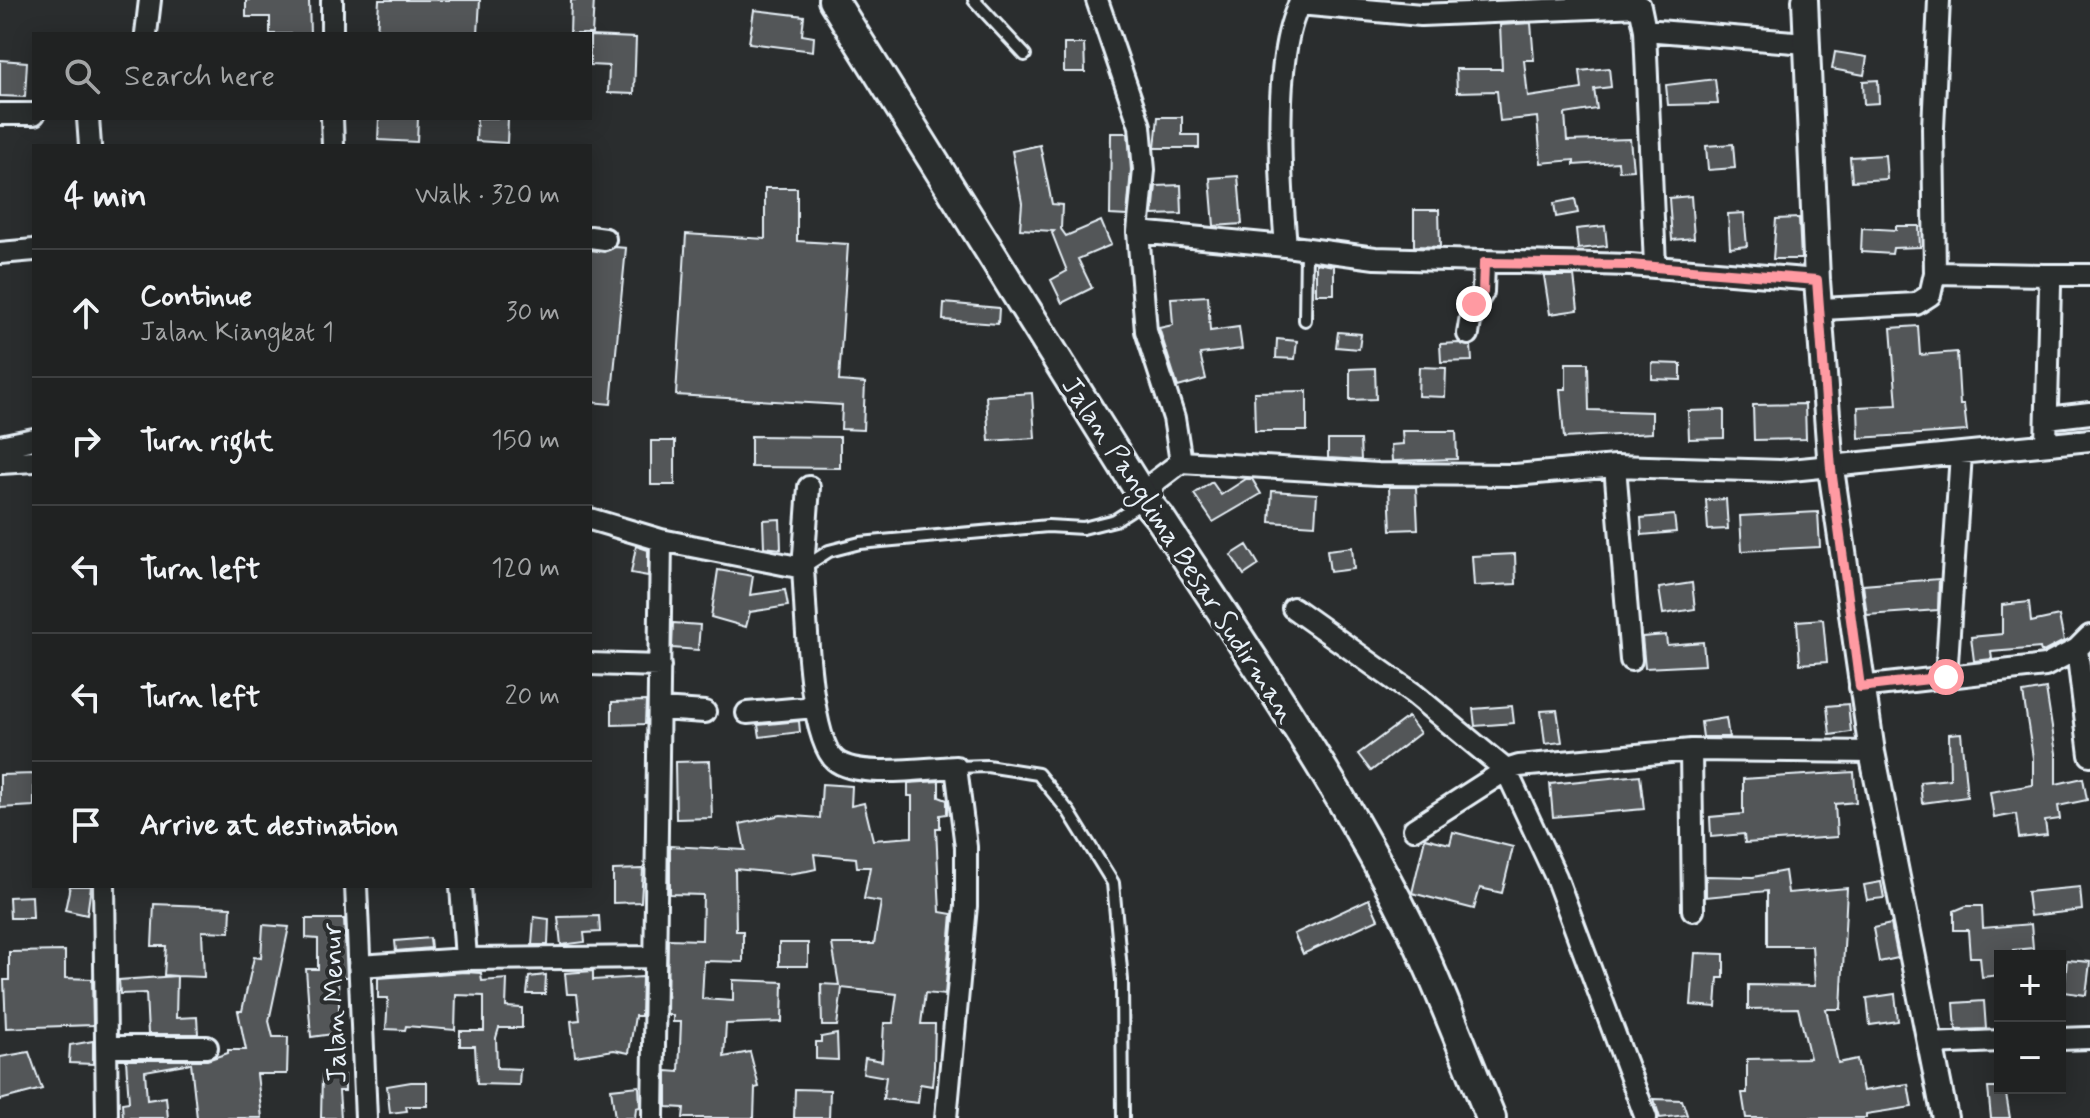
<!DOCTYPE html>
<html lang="en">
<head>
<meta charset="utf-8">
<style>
	body { margin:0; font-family:Mynerve,sans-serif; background:#2d2f2f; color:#f1f3f6 }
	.controls { position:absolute; right:24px; bottom:24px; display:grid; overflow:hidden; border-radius:0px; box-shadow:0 4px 20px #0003 }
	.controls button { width:72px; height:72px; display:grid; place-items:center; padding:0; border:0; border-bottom:2px solid #3d3f40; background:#202222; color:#f1f3f6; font:40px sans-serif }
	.stop { position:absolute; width:24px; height:24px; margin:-18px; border:6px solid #ff9aa2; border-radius:50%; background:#fff }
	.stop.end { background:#ff9aa2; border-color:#fff; box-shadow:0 2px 8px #0008 }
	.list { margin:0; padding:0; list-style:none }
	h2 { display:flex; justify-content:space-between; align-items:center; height:104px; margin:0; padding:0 32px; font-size:34px }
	h2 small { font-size:26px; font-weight:400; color:#a2a4a5 }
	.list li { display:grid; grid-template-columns:52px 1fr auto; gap:24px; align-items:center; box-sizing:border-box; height:128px; padding:0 32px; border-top:2px solid #3d3f40 }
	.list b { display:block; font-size:30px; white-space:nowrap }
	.list p { margin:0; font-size:26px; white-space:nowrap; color:#a2a4a5 }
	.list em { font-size:26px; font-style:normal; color:#a2a4a5 }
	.icon { flex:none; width:44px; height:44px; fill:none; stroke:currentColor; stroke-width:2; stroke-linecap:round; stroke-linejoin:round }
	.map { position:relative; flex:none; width:2090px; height:1118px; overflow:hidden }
	.search { position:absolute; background:#202222; box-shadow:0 4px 20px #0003; left:32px; top:32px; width:560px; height:88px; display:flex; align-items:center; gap:20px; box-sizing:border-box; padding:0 28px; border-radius:0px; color:#a2a4a5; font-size:30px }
	.panel { position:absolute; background:#202222; box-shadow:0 4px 20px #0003; left:32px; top:144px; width:560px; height:744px; border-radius:0px }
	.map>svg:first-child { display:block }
	.building { fill:#535759; stroke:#e8f1f8; stroke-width:2 }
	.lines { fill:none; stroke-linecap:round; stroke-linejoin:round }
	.service-casing { stroke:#e8f1f8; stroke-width:16 }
	.minor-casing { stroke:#e8f1f8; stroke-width:26 }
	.tertiary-casing { stroke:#e8f1f8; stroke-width:30 }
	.secondary-casing { stroke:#e8f1f8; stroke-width:34 }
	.service { stroke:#2a2d2e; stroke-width:10 }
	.minor { stroke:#2a2d2e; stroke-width:20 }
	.tertiary { stroke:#2a2d2e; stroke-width:24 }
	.secondary { stroke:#2a2d2e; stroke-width:28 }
	.route { stroke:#ff9aa2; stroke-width:10 }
	.labels { text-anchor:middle; stroke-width:8; stroke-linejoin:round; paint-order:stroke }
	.street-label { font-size:28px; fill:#e8f1f8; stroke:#2a2d2e }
</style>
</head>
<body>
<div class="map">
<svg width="2090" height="1118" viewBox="0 0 2090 1118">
	<rect width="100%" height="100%" fill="#2a2d2e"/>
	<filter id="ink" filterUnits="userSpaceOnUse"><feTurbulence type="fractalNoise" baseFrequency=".0125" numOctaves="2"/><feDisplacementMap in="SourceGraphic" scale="16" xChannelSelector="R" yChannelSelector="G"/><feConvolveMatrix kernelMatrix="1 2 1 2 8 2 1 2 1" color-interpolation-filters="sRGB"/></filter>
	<g filter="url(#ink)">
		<path class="building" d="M246,0H309L310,34H270V17H246Z
			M379,0H480L478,34H377Z
			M571,0H594L592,34H570Z
			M754,10L804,16L802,35L814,37L813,51L749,43Z
			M1531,23L1534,60H1524L1528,97L1582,89L1580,71L1609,68L1611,87L1594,89L1597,109L1565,114L1567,141L1630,139L1633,170L1619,171L1618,162L1574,165V160L1541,163L1537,117L1500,121L1497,91L1457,92L1456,69H1502L1500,25Z
			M590,36L636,38L634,94L608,93L609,66L590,65Z
			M1064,44H1084L1085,72H1064Z
			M1835,52L1867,57L1864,75L1832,69Z
			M0,60L27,62L25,97L0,96Z
			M1715,79L1718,104L1668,105L1666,85Z
			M1878,80L1879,103L1864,104L1863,81Z
			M1158,117H1182V135H1199V148H1155Z
			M379,118H418L417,142L378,140Z
			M477,118H508L507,143L476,141Z
			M1111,133H1128L1131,170L1127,216L1110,215Z
			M1733,144L1735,168L1708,170L1706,146Z
			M1040,145L1052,204L1062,205L1061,229L1066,236L1101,221L1111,245L1078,259L1092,288L1062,303L1051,280L1067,271L1052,233L1054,231L1020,229L1022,203L1012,151Z
			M1885,155L1887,179L1852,181L1850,157Z
			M1238,176L1242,224L1214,226L1210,178Z
			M1181,185L1182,214L1153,215L1156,186Z
			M765,188H797V241L848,244L839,381L865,383L863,430L841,429L842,405L676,395L686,234L765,239Z
			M1691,196L1694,238L1672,240L1669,198Z
			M1575,199L1578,213L1556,217L1554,203Z
			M1414,210H1439L1440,247L1414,246Z
			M1744,213L1747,246L1730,248L1728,214Z
			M1799,218L1801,259H1773L1776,219Z
			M1605,226L1607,246L1578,249L1576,229Z
			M1896,226H1919L1920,247L1893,248L1892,254L1861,252L1862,228L1896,230Z
			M615,247L626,248L611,404L590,402V250L604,252Z
			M1316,263L1334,266V294H1316Z
			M1544,276H1574L1578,310L1550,314Z
			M1208,296L1210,331L1239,327L1242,349L1200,354L1206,379L1178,387L1159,328L1173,325L1171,298Z
			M944,303L999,308L998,324L943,320Z
			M1918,326L1920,355L1957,352L1960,405H1964L1967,431L1859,438L1858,407L1897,405L1891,328Z
			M1338,332L1361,334L1359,349L1336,347Z
			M1277,339L1297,341L1295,359L1276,358Z
			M1459,343L1471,346L1472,361L1441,362L1440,344Z
			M1566,363H1588L1589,410L1652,412V433L1564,438L1560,389H1566Z
			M1652,363L1681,364V380L1652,379Z
			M1419,367L1446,368L1445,397L1418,396Z
			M1375,368L1376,399L1350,400V369Z
			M1307,391V431H1255L1254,392Z
			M1032,393L1035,438L989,441L986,396Z
			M1805,404L1806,439L1754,440L1753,405Z
			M1724,410V438L1689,439L1688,411Z
			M1402,431H1456L1457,459L1392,461L1391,445L1403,444Z
			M751,436L840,437V468L751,467Z
			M1328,440H1360L1361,460L1328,458Z
			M651,441H675V485H651Z
			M1246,479H1252L1261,494L1213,522L1194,494L1212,482L1221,495Z
			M1389,487H1416L1418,529L1391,530Z
			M1272,491L1317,494L1315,525L1270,522Z
			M1726,499L1728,529L1708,530L1706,500Z
			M1818,512L1820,547L1742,551L1740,516Z
			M1674,515L1676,532L1642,535L1641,518Z
			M780,519L781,549L764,547L763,520Z
			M1247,545L1259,565L1244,575L1231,555Z
			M636,546L648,550V576L631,573Z
			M1352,547L1354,569L1330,572L1327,550Z
			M1515,554L1516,584L1474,586L1472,556Z
			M718,570L753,576L750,595L785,590L788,606L750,612L746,627L711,617Z
			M1939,579L1938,610L1867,615L1863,585Z
			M1692,583L1695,609L1663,614L1659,588Z
			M2029,602L2031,622L2059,616L2064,641L2045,651L2041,652L2040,648L1991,652L1992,659L1974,661L1971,637L2002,634V605Z
			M1823,619L1827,662L1800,664L1797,621Z
			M673,623L700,625L698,650L672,648Z
			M1666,635L1667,645L1703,642L1705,665L1645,668L1642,637Z
			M2046,689L2056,753V784L2083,778L2087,800L2058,806L2060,819L2045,821L2047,835L2019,838L2016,814L1994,818L1990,792L2033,785V758L2023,693Z
			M646,701L645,724L612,725V702Z
			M1848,704L1851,732L1830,735L1827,706Z
			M1512,706L1514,723L1475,726L1473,709Z
			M1557,710L1562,742L1545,744L1541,711Z
			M1408,717L1420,733L1371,771L1358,754Z
			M1726,718L1729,737H1703L1701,722Z
			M799,721L800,732L760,737L758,725Z
			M1961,733L1967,797L1922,803L1920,782L1950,779L1949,734Z
			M710,761L712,818L676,819L675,762Z
			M1854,772L1856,802L1835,804L1837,837L1745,843L1744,834L1711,837L1710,817L1743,814V779Z
			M34,774V806L0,808V775Z
			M1640,775L1644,809L1553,817L1550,784Z
			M939,781V797L947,800V814L940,815V828H936L940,912L952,914L945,995L925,993L921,1024H935L934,1066L932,1086L920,1084L918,1103L883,1099L886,1077L863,1073L865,1058L882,1061L884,1023H893L897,994L842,988L837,1026H822L821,984L839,985L832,944H874L881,902L864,899L870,867H857L856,858L814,854L816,869L807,871L788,874L735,869L736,931H743V962L704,961L702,999L733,1001V980L783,982L782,1022L726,1024L724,1057L750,1052L759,1087L755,1088L754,1118H683L684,1108L667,1107V1071L679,1072L681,1022H673V1015H667L668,939L702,940L703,895L670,894V846L745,850L740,824L781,815L820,818L822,784L852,786L851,806L864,803L873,840L912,837V796H908V783Z
			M1453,832L1513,847L1502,893L1480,888L1474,909L1412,893L1425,838L1450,844Z
			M643,869L641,902L613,903V870Z
			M1785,871L1788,893L1847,888L1841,1009H1826L1838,1063L1857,1059L1863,1091L1908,1084L1912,1107L1866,1114V1118H1746L1742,1093H1747V1059L1810,1058L1798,1008L1748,1009V985L1815,986L1812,946H1767V891L1706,897V876L1753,877Z
			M1881,882L1884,898L1867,900L1864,885Z
			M70,886H91L87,915L65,910Z
			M2080,887L2082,910L2030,916L2027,892Z
			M32,896L33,918H10L9,897Z
			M1369,899L1378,919L1303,954L1294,934Z
			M154,904L231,907L230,932L202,931L204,977L177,976L176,1018L197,1017L198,1034H148L146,993L120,994L119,980L177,976L164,975L166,946H152Z
			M1966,906H1982L1983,928L2031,924L2033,948L2013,950L2014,956H2000V975L1982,977L1980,957H1970L1968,930H1954V911Z
			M599,916L600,932L584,933L585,942L561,945L558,917Z
			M534,917L549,919L548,945H532Z
			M306,919H344L347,977H338L340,1033L311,1037L306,969H318V939L306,938Z
			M1891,924L1898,958L1879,962L1873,928Z
			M263,925L289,927L269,1021L273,1037H288L287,1074H257L262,1118H197L191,1063L145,1071L147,1100L166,1097L168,1118H123L122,1103L129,1102L126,1060H207L228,1053V1050H246L238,1011H242L254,957L261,958Z
			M430,938L431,948L396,951L395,941Z
			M779,943H808V966H779Z
			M65,951V978L92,979L93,1025L6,1028L4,980H9V952Z
			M1695,953L1724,954V978H1718L1716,1007L1691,1005Z
			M2067,960L2090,962L2086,995L2064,992Z
			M593,971V980L642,977L641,1016H635L629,1053L614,1050L575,1056L571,1021L580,1020L577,994H567L565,973Z
			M465,972L481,973L482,981L507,979L506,1007L522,1008V1028H499L496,1038L497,1068L520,1069L519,1085L477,1084L475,1046H460V1031H484V996L456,995L455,1030L406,1026L405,1030L386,1029L388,998H378V978Z
			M546,975L545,994H527L529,977Z
			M1895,994L1898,1021L1870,1025L1867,998Z
			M1984,1001L1986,1029L1956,1030L1954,1003Z
			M837,1034L838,1060L816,1059V1042H821V1037Z
			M93,1041V1064L69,1063L70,1045Z
			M29,1052L42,1089L0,1100V1057Z
			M322,1075H345V1091H339L341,1118H321Z
			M411,1082H427V1106H406L407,1111L390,1113L387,1086Z
			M639,1086L640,1107L636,1108L635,1118H615L611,1089Z
			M1988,1088H2005L2010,1118H1991Z
			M795,1089L830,1090L829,1118H794Z
			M1654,1099L1682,1100L1687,1115L1660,1118Z"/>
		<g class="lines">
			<defs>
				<path id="service" d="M974,0L1025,55
					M1305,320L1306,250
					M804,567L829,551L860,543L1048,526L1083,528L1115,520L1143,502
					M956,767L987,766L1038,774L1069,812L1113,883L1122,980L1123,1118"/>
				<path id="minor" d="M1097,0L1140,126L1144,170L1138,232L1146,331L1174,418L1181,462
					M1302,0C1271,48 1281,188 1286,246L1375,258L1630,265L1817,280
					M1299,4L1421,15L1640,6L1645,30L1655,266
					M1645,30L1806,43
					M146,34L150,0
					M332,34V0
					M0,114H34
					M88,118L90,146
					M332,118L333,146
					M1138,232L1286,246
					M590,237L605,239
					M0,253L34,250
					M1935,273L1933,128L1939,0
					M2044,275H2090
					M1822,309L1916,304L1930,295L1935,273L2044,275L2050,286L2046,444
					M1468,334L1472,310L1483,292L1484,263
					M2047,418L2090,413
					M0,446L34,439
					M0,463L34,461
					M1615,466L1631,660
					M1145,500L1156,481L1181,462L1378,474L1515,475L1615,466L1781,471L2090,440
					M590,519L661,540L803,568L809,487
					M803,568C806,607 808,737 835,760C857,779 927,768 956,767L966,847V906L946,1118
					M1293,608L1414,694L1506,770L1556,877L1646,1118
					M2077,649L2090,755
					M590,664L660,666
					M1946,677L1961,454
					M1860,687L2045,666L2077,649L2090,636
					M660,709L705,712
					M747,713L815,707
					M1691,750L1693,910
					M1414,829L1506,770L1519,766L1691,750L1872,752
					M104,886L107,1118
					M356,886L366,1118
					M461,886L466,959
					M359,966L466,959L654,957
					M2060,1039L2090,1038
					M1930,1044L2000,1041
					M107,1047H207
					M653,1118L661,540"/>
				<path id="tertiary" d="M1805,0L1817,280L1831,469L1872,752L1945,1118"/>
				<path id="secondary" d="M833,0L1145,500L1160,518C1238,637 1319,754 1386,879C1428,955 1458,1038 1491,1118"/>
			</defs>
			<use href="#service" class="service-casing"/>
			<use href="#minor" class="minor-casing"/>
			<use href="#tertiary" class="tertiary-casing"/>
			<use href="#secondary" class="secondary-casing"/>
			<use href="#service" class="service"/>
			<use href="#minor" class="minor"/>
			<use href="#tertiary" class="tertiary"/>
			<use href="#secondary" class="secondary"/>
		</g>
	</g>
	<g class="lines" filter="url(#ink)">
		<path class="route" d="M1474,304L1483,292L1484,263L1630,265L1817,280L1831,469L1860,687L1946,677"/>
	</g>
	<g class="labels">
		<g class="street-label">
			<text transform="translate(1180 549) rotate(57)" y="10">Jalan Panglima Besar Sudirman</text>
			<text transform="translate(333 1003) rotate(-92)" y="10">Jalan Menur</text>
		</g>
	</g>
</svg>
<div class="controls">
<button>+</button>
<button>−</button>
</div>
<div class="stop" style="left:1946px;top:677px"></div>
<div class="stop end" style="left:1474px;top:304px"></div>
<div class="search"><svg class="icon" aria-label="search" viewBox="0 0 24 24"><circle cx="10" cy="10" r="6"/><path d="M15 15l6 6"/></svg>Search here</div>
<section class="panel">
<h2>4 min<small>Walk · 320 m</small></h2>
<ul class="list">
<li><svg class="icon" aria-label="ahead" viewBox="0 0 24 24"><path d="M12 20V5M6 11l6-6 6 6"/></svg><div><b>Continue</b><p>Jalan Kiangkat 1</p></div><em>30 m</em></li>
<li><svg class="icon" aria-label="right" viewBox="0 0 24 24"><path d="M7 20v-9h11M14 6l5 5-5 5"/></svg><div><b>Turn right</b></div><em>150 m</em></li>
<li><svg class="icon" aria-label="left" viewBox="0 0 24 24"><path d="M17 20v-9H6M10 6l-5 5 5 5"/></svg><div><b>Turn left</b></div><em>120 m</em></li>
<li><svg class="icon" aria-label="left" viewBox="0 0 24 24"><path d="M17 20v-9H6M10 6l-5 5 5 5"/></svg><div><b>Turn left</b></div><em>20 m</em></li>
<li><svg class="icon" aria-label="arrive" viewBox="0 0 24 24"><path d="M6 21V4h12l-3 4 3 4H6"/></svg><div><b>Arrive at destination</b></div></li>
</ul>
</section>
</div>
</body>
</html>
